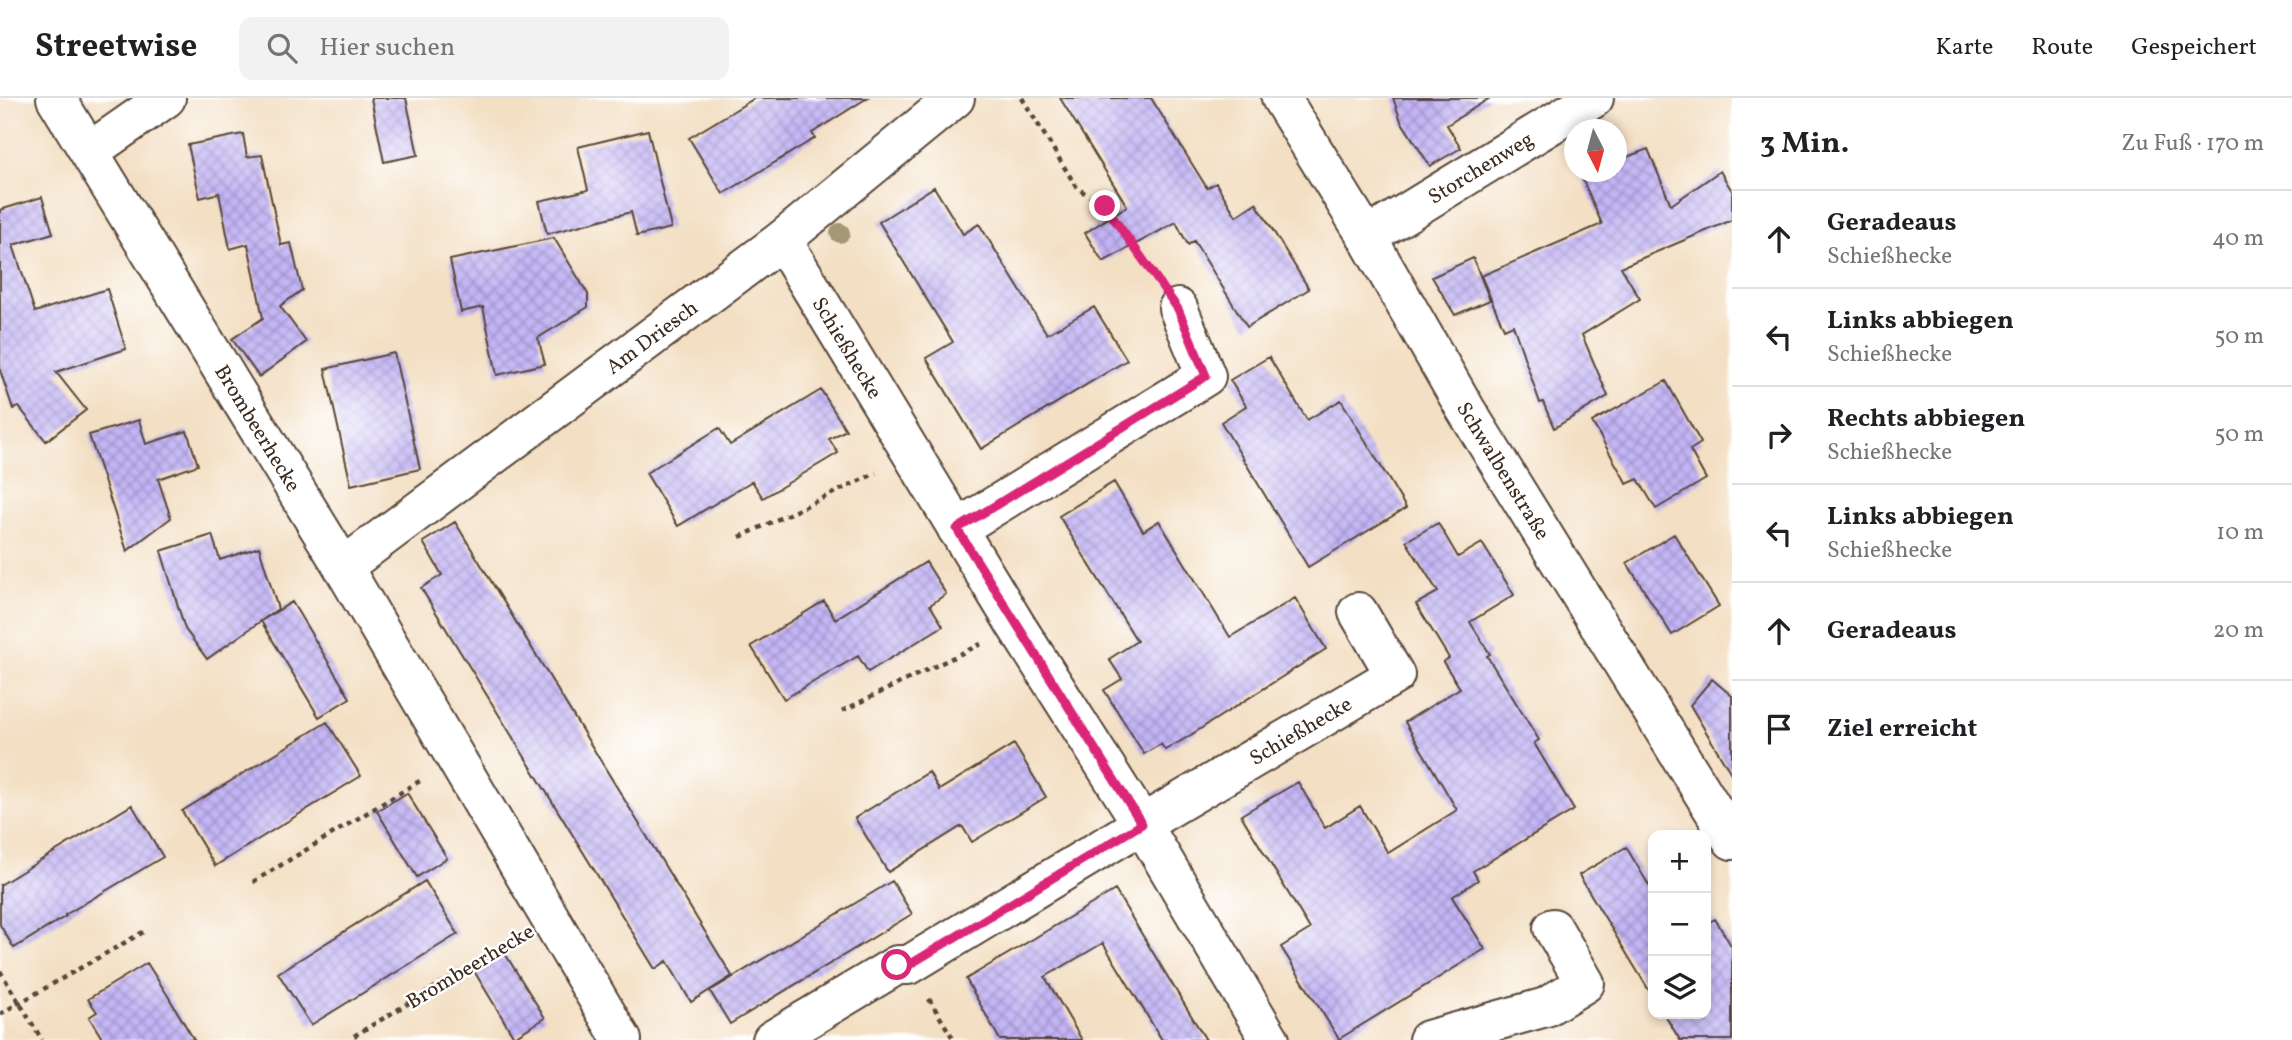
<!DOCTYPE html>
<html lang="de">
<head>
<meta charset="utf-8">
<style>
	body { margin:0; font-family:Vollkorn,serif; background:#f2f2f2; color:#202124 }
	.controls { position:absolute; right:21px; bottom:21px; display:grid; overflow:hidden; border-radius:14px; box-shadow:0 4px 10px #0003 }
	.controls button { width:63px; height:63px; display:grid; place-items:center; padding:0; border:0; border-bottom:2px solid #e0e0e0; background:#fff; color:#202124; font:35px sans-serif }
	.compass { position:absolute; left:1564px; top:21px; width:63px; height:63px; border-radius:50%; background:#fff; box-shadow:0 4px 10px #0003; rotate:174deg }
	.stop { position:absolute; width:21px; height:21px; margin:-16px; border:5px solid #db2777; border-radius:50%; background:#fff }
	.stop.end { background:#db2777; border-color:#fff; box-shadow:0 2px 7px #0008 }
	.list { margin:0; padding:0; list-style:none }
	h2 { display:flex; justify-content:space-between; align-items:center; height:91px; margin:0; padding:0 28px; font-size:30px }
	h2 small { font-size:23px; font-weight:400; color:#757577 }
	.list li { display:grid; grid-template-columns:46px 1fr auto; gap:21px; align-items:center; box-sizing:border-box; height:98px; padding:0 28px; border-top:2px solid #e0e0e0 }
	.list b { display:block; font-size:26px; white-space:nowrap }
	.list p { margin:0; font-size:23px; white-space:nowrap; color:#757577 }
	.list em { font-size:23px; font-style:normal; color:#757577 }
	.icon { flex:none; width:38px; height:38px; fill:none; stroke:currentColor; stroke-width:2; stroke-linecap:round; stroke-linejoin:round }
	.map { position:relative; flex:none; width:1732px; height:942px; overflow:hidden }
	header { display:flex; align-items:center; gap:42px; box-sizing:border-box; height:98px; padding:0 35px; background:#fff; border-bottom:2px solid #e0e0e0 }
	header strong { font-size:33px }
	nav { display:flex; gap:38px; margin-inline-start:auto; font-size:24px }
	.search { width:490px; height:63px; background:#f2f2f2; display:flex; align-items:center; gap:18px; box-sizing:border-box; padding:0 24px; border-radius:14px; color:#757577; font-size:26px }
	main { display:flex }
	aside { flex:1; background:#fff }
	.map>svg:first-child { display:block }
	.building { fill:url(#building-cross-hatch) }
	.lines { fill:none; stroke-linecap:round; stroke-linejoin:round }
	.minor-casing { stroke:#574537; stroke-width:42 }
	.path { stroke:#574537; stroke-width:4.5; stroke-dasharray:5 5; stroke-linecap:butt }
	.minor { stroke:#fff; stroke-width:38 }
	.tree { fill:#a49877 }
	.route { stroke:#db2777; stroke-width:9 }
	.labels { text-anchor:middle; stroke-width:5; stroke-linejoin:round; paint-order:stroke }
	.street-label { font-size:21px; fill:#3b2a1e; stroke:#fff }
</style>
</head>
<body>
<header>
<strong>Streetwise</strong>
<div class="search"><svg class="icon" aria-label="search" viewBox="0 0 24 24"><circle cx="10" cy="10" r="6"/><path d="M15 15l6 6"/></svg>Hier suchen</div>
<nav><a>Karte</a><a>Route</a><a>Gespeichert</a></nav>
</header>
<main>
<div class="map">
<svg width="1732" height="942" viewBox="0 0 1732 942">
	<defs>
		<pattern id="building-cross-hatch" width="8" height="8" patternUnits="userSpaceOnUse" patternTransform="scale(1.75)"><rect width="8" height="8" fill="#c3b5f6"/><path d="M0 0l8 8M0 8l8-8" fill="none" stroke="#a093c7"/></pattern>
	</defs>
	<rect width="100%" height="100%" fill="#fff"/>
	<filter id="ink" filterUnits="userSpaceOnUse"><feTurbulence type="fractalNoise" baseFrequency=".0143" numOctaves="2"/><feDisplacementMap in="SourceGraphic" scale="14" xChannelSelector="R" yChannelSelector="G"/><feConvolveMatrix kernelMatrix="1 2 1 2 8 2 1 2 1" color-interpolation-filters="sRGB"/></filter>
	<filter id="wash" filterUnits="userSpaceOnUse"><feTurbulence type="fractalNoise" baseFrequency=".00686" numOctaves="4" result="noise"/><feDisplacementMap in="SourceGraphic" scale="28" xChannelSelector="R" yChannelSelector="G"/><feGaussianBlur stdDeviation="1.57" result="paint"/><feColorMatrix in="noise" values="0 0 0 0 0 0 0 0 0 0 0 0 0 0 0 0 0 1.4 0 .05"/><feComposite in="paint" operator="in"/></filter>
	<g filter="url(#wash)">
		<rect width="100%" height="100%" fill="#f3dfc3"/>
		<g id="blocks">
			<path class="building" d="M371,0H406L418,57L384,64Z
				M755,0H867L812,35L815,40L723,96L689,40Z
				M1060,0H1151L1207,90L1216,85L1236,118L1256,105L1309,191L1247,229L1194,143L1188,147L1176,124L1103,164L1085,135L1127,108Z
				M1393,0H1490L1447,27L1461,50L1430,68L1401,23Z
				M648,32L671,130L637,138L631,114L547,136L539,103L588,92L578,49Z
				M243,36L247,59L262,57L281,147L291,145L302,192L280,208L306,244L259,279L232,241L263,220L248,146L230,151L219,95L200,100L188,47Z
				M1648,51L1671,107L1720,73L1732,93V122L1621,169L1640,201L1582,237L1608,298L1554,330L1543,304L1540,305L1513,227L1504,231L1481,178L1602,126L1581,78L1591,74H1616V63Z
				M934,89L963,136L979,126L1047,236L1094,209L1127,262L981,351L926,260L953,244L879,124Z
				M42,99L53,135L13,147L35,214L107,191L126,251L56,274L86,312L46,343L19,309L13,311L0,272V112Z
				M554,140L588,196V209L538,240L545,266L497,277L483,209L461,214L450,162Z
				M1473,160L1490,202L1455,217L1432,179Z
				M394,255L420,371L351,387L325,271Z
				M1269,259L1307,322L1341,302L1406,410L1308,469L1221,324L1246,308L1230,282Z
				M1666,283L1701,345L1690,352L1706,381L1656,411L1638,381L1627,386L1592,324Z
				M821,292L846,332L829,341L838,355L763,400L752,383L678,428L646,375L719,330L730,347Z
				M139,322L146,346L187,333L198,367L158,381L171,420L127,453L89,337Z
				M1114,384L1143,433L1159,423L1230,539L1295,500L1326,551L1186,640L1165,652L1161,646L1144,656L1104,592L1122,581L1109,561L1137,543L1059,418Z
				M455,424L732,878L691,904L667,863L655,871L421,490L442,477L423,444Z
				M1438,425L1458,459L1482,445L1514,497L1470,524L1490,556L1487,558L1539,642L1534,645L1574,712L1473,773L1478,782L1452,799L1485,851L1339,941L1281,849L1310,831L1241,717L1298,684L1325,730L1360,708L1388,755L1457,712L1405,624L1460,590L1443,564L1449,560L1416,506L1438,494L1406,443Z
				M1674,436L1719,508L1672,537L1627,465Z
				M212,437L220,462L259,449L278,511L207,561L185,531L161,453Z
				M926,464L946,496L930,507L943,528L868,574L858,558L784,601L751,548L824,503L835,521Z
				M292,504L350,600L319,619L261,523Z
				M1712,581L1732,598V677L1690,607Z
				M327,624L361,678L215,768L182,713Z
				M1014,646L1046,699L972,744L962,728L888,774L855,720L929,674L939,692Z
				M407,695L447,760L417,779L377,713Z
				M132,707L163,759L65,817L66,818L14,850L0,827V787Z
				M1626,749L1653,794V899L1579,777Z
				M425,783L458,836L311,927L278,875Z
				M892,783L912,816L730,926L710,893Z
				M1115,792L1206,942H1162L1103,845L1045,879L1082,942H1000L966,881Z
				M1715,821L1732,849V942H1680L1664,916H1706V826Z
				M504,854L545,920L514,939L474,873Z
				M147,865L168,898L194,942H103L89,919L97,914L88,901Z"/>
		</g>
	</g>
	<g filter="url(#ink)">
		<use href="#blocks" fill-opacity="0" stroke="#574537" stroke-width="2"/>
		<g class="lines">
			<defs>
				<g id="minor">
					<path id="s1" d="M56,0L343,469L622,942"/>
					<path id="s2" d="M1281,0L1367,139L1466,312L1732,742"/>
					<path d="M90,53L166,0"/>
					<path id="s3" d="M1367,139L1594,0"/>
					<path id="s4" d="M782,142L1017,529L1142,726L1270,942"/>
					<path d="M957,431L1206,278L1178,210"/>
					<path id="s5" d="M343,469L782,142L955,0"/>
					<path id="s6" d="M772,942L897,867H909L1142,726L1395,577L1358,514"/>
					<path d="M1428,942L1546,909L1585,885L1553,830"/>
				</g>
			</defs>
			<use href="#minor" class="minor-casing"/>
			<path class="path" d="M1022,0L1077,90L1105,108L1154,177
				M740,439L876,375
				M842,613L981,546
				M253,784L423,681
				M0,873L42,942
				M929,901L954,942
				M0,916L145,833
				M354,938L517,840"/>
			<use href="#minor" class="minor"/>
		</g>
		<circle class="tree" cx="840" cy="135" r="10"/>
	</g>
	<g class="lines" filter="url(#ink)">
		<path class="route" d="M897,867H909L1142,726L957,431L1206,278L1178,211L1105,108"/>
	</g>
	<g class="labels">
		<g class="street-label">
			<text dy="7" stroke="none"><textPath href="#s3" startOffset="133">Storchenweg</textPath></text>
			<text dy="7" stroke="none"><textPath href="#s5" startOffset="385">Am Driesch</textPath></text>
			<text dy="7" stroke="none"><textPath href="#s4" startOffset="126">Schießhecke</textPath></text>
			<text dy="7" stroke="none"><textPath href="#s1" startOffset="387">Brombeerhecke</textPath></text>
			<text dy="7" stroke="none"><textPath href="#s2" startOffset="434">Schwalbenstraße</textPath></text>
			<text dy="7" stroke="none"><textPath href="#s6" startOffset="614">Schießhecke</textPath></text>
			<text transform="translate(470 868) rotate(-31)" y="7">Brombeerhecke</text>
		</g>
	</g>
</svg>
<div class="controls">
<button>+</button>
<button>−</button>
<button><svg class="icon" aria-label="layers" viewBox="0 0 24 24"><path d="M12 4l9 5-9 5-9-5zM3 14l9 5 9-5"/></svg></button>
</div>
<svg class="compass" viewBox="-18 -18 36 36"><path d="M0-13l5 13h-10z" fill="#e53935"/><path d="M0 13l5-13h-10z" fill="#757577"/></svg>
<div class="stop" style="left:897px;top:867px"></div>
<div class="stop end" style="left:1105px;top:108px"></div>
</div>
<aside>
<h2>3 Min.<small>Zu Fuß · 170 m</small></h2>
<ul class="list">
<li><svg class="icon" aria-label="ahead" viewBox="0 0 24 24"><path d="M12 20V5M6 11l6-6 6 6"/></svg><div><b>Geradeaus</b><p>Schießhecke</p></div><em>40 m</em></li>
<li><svg class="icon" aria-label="left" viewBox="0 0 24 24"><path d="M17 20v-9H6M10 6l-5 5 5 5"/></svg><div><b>Links abbiegen</b><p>Schießhecke</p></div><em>50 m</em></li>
<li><svg class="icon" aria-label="right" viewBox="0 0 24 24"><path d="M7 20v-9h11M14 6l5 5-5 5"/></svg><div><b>Rechts abbiegen</b><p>Schießhecke</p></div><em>50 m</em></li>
<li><svg class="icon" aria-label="left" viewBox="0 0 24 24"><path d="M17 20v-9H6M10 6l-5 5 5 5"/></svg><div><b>Links abbiegen</b><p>Schießhecke</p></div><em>10 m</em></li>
<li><svg class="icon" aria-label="ahead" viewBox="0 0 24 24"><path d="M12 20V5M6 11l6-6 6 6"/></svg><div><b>Geradeaus</b></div><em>20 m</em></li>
<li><svg class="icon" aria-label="arrive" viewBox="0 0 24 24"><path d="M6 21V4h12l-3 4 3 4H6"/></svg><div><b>Ziel erreicht</b></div></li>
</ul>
</aside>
</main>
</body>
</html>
